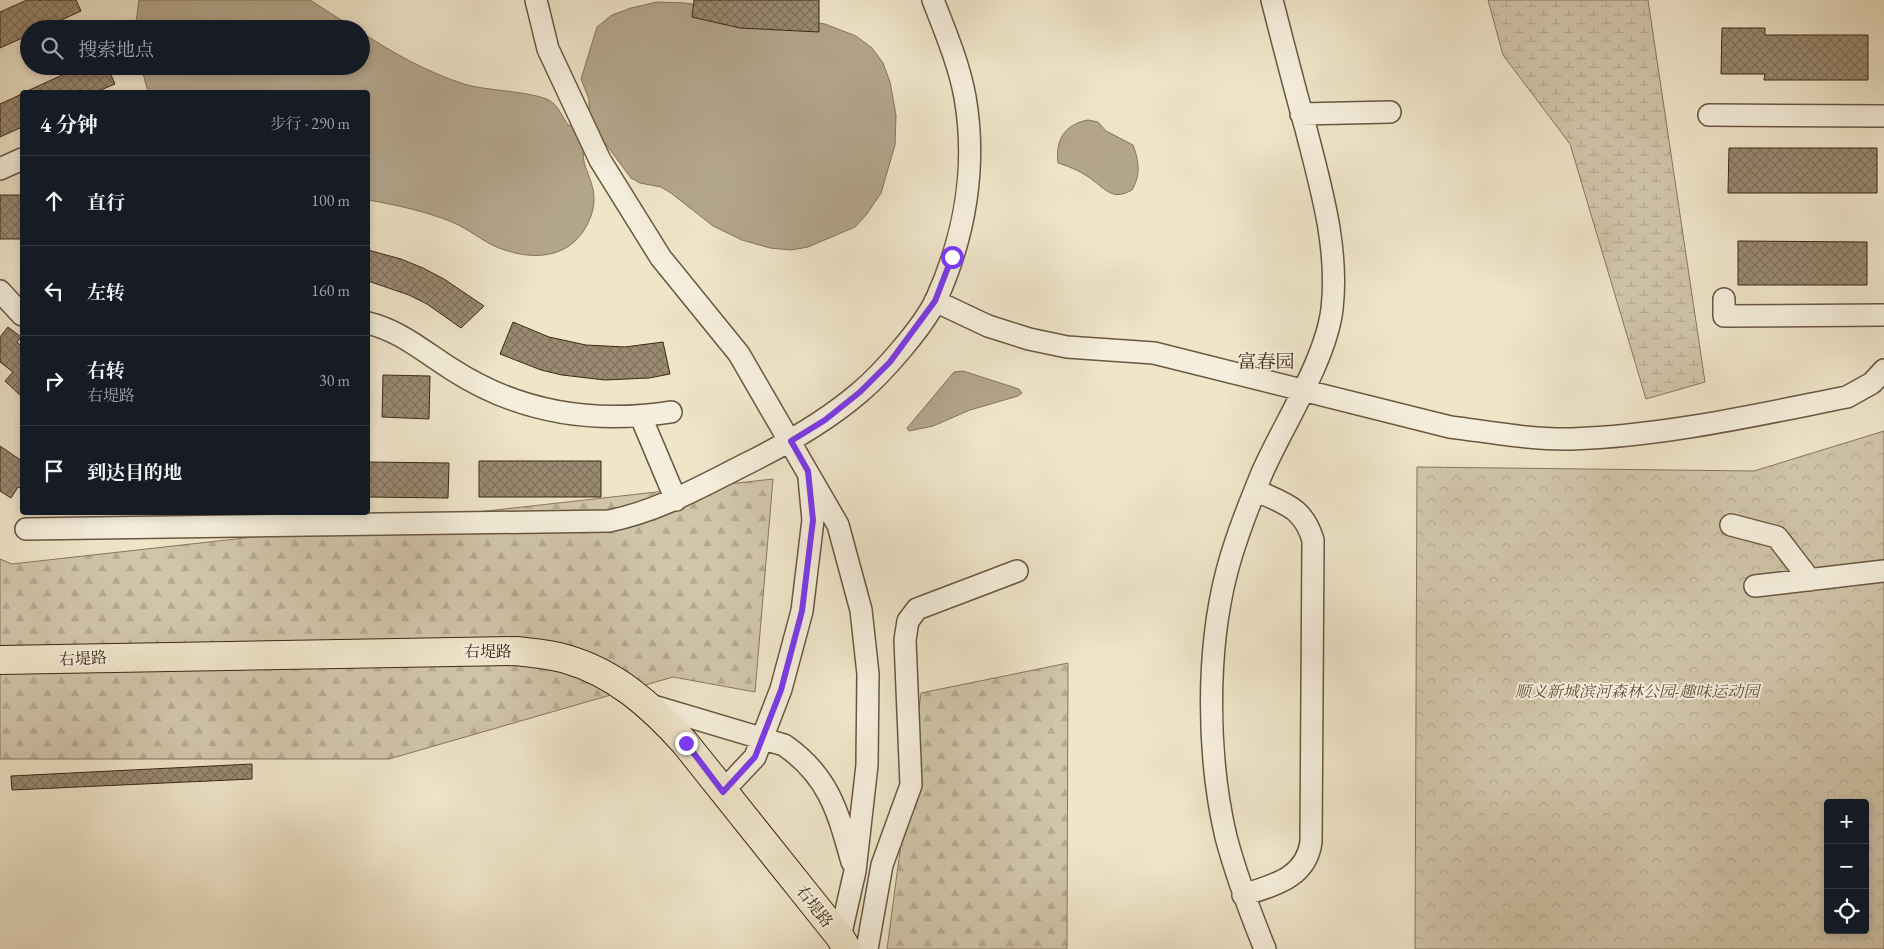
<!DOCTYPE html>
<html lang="zh">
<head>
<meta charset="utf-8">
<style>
	body { margin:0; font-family:"EB Garamond","Noto Serif SC",serif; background:#20242c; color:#f1f3f6 }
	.controls { position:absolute; right:15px; bottom:15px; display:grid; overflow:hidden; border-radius:5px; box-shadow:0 2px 8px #0003 }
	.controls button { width:45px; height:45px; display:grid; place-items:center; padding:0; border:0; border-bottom:1px solid #363941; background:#171b24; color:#f1f3f6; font:25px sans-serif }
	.stop { position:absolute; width:15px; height:15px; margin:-11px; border:4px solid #7c3aed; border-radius:50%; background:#fff }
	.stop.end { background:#7c3aed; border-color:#fff; box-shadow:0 1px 5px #0008 }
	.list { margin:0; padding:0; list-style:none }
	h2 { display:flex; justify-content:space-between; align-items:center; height:65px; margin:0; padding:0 20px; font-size:21px }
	h2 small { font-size:16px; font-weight:400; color:#9ea1a6 }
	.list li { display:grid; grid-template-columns:32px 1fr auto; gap:15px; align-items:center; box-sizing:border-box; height:90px; padding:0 20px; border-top:1px solid #363941 }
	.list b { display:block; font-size:19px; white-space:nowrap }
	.list p { margin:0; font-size:16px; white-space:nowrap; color:#9ea1a6 }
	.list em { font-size:16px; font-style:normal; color:#9ea1a6 }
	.icon { flex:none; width:28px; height:28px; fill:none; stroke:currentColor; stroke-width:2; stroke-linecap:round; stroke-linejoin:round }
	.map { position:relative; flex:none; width:1884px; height:949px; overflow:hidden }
	.search { position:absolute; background:#171b24; box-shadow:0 2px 8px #0003; left:20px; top:20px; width:350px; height:55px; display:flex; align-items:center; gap:12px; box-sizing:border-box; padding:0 18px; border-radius:28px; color:#9ea1a6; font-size:19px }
	.panel { position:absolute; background:#171b24; box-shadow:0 2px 8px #0003; left:20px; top:90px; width:350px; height:425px; border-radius:5px }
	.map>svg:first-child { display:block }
	.forest { fill:url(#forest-firs); stroke:#88765f }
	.wetland { fill:url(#wetland-marsh); stroke:#88765f }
	.park { fill:url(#park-crowns); stroke:#88765f; fill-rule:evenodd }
	.water { fill:#b3a58b; stroke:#84735b }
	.building { fill:url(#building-cross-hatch); stroke:#3e2814 }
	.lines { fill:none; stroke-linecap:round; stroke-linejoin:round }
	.minor-casing { stroke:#6a5741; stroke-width:24 }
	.major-casing { stroke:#3e2814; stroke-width:30 }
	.minor { stroke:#f5eedc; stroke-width:21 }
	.major { stroke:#efe5c9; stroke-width:28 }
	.route { stroke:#7c3aed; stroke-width:6 }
	.labels { text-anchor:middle; stroke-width:4; stroke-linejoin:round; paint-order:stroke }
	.street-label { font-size:16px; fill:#3e2814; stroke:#f5eedc }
	.park-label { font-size:16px; font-style:italic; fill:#634f3a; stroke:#f5eedc }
	.quarter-label { font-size:19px; fill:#3e2814; stroke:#f5eedc }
</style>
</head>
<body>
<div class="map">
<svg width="1884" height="949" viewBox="0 0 1884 949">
	<defs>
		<pattern id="forest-firs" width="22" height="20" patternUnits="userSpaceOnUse" patternTransform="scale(1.25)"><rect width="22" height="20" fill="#d1c5aa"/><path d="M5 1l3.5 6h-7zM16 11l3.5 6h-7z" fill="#b4a991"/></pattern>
		<pattern id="wetland-marsh" width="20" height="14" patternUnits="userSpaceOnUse" patternTransform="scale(1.25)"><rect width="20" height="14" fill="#d1c5aa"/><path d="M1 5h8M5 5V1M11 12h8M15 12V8" fill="none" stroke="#b4a991"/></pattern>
		<pattern id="park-crowns" width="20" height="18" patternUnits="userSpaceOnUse" patternTransform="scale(1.25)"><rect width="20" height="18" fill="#d1c5aa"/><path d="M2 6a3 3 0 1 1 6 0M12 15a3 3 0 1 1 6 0" fill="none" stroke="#b4a991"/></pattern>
		<pattern id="building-cross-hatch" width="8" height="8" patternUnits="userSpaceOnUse" patternTransform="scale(1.25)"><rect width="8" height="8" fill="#9a8a72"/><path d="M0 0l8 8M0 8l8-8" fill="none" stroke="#7f715c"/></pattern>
	</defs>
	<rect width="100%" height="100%" fill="#efe5c9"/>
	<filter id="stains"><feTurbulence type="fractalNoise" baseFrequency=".004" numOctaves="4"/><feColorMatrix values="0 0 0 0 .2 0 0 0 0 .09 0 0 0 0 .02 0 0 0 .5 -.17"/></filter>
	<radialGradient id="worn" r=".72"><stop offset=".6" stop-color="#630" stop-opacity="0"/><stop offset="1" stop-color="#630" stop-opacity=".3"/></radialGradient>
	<path class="forest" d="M773,479L755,692L673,677L389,759H0V559L12,564Z
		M1068,663L1067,949H887L921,693Z"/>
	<path class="wetland" d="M1488,0H1648L1705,382L1646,399L1570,144L1503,55Z"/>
	<path class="park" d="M1884,431V949H1415L1417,467L1754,471ZM1828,803H1865V930H1828Z"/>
	<path class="water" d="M139,0H310L355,29H135Z
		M657,2L685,3L825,24L856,36L872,48L883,63L890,82L896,115L895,145L881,193L867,214L855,227L808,247L791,250L770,248L742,240L713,226L671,193L661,187L640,183L631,178L605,143L596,142L584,149C579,169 602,185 591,216C576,257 538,263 499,248C483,242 469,229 452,222C425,211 396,205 368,200V92H148L141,66H361V32C393,53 427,72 464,84C484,91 540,91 553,103C559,108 563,118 568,125L575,126L589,112V99L581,79L597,27L612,15L631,8Z
		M1088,120L1098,122L1106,131L1133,145C1139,161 1141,175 1132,190C1114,200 1108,192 1094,181C1084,173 1071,167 1058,163C1055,140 1065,124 1088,120Z
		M963,371L1019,389L1022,393L1018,396L970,410L933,426L909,431L907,428L954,372Z"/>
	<path class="building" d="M27,0H76L81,11L42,29H29V35L0,48V12Z
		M694,0H819V32L740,28L692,17Z
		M1722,28H1765V35H1868V80H1764L1765,74H1721Z
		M82,66H107L115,84L96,92H25Z
		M22,94V127L0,137V104Z
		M1729,148H1877V193H1728Z
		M0,195H22V239H0Z
		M1738,241L1867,242V285H1738Z
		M368,250L401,259L423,268L444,279L484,306L461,328L427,304L409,295L368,281Z
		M513,322L549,337L586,345L625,347L663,342L670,374L649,378L605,380L562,375L541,370L500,354Z
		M8,327L21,337L17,342L22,347V397L5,381L13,372L0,362V337Z
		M383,375L430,376L429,419L382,417Z
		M0,446L22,461V489L18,487L11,498L0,491Z
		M479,461H601V497H479Z
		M368,462L449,463L448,498L368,497Z
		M252,764V779L12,790L11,776Z"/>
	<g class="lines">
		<defs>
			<path id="minor" d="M536,0L548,49L600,160L661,258L739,354L838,525L861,610L868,674L867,765L855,871L840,937
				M1301,114L1390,112
				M1709,115L1884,116
				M0,169L22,159
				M0,291L22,315
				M1724,299V316L1884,315
				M935,301L988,326L1029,339L1067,347L1154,353L1450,427C1490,432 1531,440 1572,439C1664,436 1756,415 1847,397L1872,383L1884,370
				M368,323C401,331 424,352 453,370C520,413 594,424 671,412
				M641,417L676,500
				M1731,525L1777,537L1810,580
				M26,529L609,521C659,511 702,486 748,463C788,443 825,422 859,393C883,373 923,327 936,300C965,236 977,166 965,97C959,64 945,31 933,0
				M1755,586L1884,571
				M650,705L784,745C829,776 838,812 852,862
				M723,791L755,757L781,689L802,611L813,520L809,478
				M1243,895C1274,885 1306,878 1311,842L1313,540C1303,507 1285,504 1255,490
				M867,949L882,865L911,785L905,640L908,621L917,609L1017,571
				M1265,949C1250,912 1236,875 1226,837C1207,756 1206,651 1227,571C1236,537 1249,505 1262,473C1283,425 1326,360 1332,309C1339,248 1321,188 1306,129C1294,86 1283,43 1272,0"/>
			<path id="major" d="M0,660L516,651C532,653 550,654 566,659C615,673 652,706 685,743L840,937L847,949"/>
		</defs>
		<use href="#minor" class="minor-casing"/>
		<use href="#major" class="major-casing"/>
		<use href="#minor" class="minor"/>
		<use href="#major" class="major"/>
	</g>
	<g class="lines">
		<path class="route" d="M686,743L723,792L755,757L781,690L802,611L813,520L808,471L791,441L825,420L860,392L890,362L935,301L952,257"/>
	</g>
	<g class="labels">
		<g class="street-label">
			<text x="488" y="657">右堤路</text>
			<text transform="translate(83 658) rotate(-3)" y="6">右堤路</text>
			<text transform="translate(815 906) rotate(52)" y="6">右堤路</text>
		</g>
		<g class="park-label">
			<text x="1637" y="697">顺义新城滨河森林公园-趣味运动园</text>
		</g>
		<g class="quarter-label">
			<text x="1266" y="368">富春园</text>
		</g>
	</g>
	<rect width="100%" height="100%" filter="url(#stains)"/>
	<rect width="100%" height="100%" fill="url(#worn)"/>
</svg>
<div class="controls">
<button>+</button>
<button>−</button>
<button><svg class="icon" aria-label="locate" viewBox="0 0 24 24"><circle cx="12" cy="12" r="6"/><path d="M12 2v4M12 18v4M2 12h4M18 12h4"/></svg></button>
</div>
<div class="stop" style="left:952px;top:257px"></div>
<div class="stop end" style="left:686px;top:743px"></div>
<div class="search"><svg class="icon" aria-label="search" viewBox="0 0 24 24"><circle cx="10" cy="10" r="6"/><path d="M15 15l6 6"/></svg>搜索地点</div>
<section class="panel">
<h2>4 分钟<small>步行 · 290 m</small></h2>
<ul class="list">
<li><svg class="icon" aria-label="ahead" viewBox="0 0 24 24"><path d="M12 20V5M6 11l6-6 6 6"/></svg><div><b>直行</b></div><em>100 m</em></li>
<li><svg class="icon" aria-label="left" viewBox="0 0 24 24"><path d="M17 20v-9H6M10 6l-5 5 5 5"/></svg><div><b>左转</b></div><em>160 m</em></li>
<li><svg class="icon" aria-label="right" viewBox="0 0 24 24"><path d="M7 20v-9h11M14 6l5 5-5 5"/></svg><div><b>右转</b><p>右堤路</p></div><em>30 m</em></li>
<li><svg class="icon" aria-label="arrive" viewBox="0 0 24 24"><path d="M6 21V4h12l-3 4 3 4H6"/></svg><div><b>到达目的地</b></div></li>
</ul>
</section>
</div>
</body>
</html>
